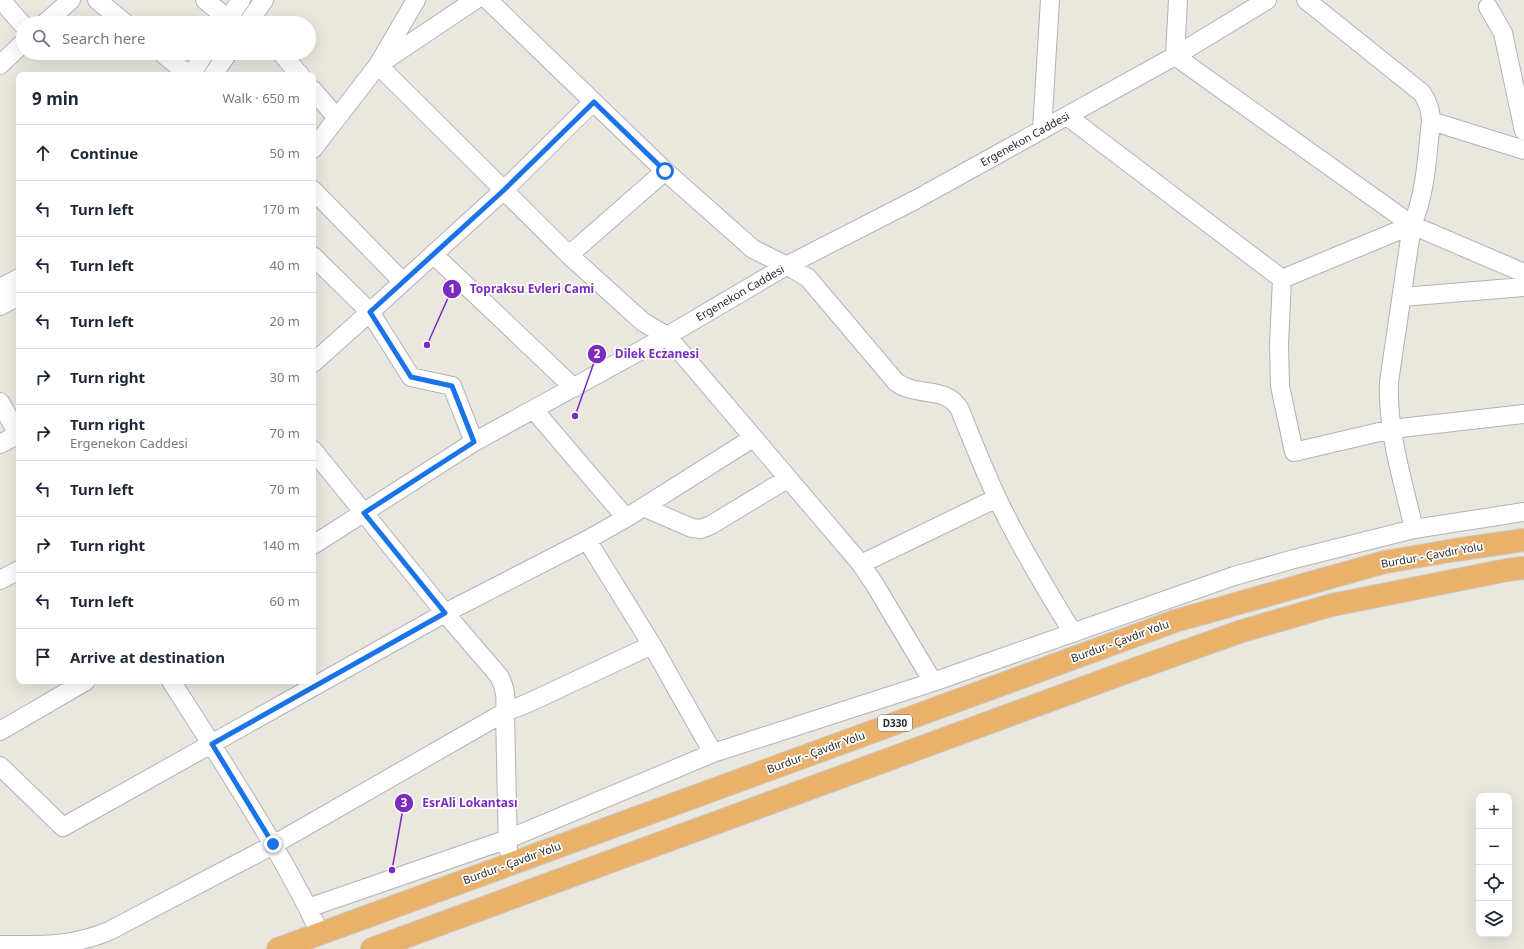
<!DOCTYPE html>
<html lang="en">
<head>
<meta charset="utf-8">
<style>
	body { margin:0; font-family:"Noto Sans",sans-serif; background:#f2f2f3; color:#1f2937 }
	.controls { position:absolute; right:12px; bottom:12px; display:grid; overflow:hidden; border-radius:8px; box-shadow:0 4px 16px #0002 }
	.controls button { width:36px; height:36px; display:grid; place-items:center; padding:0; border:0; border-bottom:1px solid #e0e1e3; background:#fff; color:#1f2937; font:20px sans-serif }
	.stop { position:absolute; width:12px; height:12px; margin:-9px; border:3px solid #1a73e8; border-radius:50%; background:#fff }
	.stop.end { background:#1a73e8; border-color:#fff; box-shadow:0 1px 4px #0008 }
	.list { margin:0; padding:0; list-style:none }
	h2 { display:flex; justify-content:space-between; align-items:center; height:52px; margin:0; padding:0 16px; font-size:17px }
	h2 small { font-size:13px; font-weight:400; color:#747a83 }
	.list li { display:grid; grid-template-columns:26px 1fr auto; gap:12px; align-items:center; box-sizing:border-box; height:56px; padding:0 16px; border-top:1px solid #e0e1e3 }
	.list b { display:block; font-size:15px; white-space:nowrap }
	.list p { margin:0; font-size:13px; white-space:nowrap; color:#747a83 }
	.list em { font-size:13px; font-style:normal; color:#747a83 }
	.icon { flex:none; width:22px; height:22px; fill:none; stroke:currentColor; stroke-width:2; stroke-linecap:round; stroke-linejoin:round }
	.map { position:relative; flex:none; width:1524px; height:949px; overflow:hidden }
	.search { position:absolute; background:#fff; box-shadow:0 4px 16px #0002; left:16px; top:16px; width:300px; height:44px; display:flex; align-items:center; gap:10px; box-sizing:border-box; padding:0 14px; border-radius:22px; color:#747a83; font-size:15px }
	.panel { position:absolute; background:#fff; box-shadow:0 4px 16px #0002; left:16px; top:72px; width:300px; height:612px; border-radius:8px }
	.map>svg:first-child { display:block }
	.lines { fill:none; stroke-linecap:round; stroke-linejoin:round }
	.minor-casing { stroke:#b2b2bc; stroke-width:20 }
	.highway-casing { stroke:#c8c8c8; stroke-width:24 }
	.minor { stroke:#fff; stroke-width:18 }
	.highway { stroke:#eab16a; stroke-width:22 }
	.route { stroke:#1a73e8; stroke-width:5 }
	.labels { text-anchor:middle; stroke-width:3.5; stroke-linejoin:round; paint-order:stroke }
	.shield { fill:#fff; stroke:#6a6a6a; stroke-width:1 }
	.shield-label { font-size:10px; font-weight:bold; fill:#2a2a2a }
	.street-label { font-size:11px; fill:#2a2a2a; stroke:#fff }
	.leader { fill:none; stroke:#7b2cbf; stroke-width:1.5 }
	.callout-dot { fill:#7b2cbf; stroke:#fff; stroke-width:1.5 }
	.mark-label { font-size:12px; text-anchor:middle; font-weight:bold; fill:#fff }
	.callout-label { font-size:12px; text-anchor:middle; font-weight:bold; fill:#7b2cbf; stroke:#fff; stroke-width:3.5; stroke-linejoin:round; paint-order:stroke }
</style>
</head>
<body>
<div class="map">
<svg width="1524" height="949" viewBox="0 0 1524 949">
	<rect width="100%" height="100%" fill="#eae7de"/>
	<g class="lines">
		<defs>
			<path id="minor" d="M1,0L23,25
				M97,0L125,23
				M205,0L228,19
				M416,0L378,65L569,255L643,322L667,336L861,564L875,585L933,682
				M488,0L665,171L753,249L793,269L808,278L896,382C917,398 947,385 960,410C972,440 984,470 998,500C1020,546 1046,589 1073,633
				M1306,0L1422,93C1428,102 1431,110 1431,121C1427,156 1426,193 1412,225L1389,382C1387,432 1403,481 1414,529
				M1488,7L1503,33L1524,131
				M45,23L71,0
				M225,23L241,0
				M248,23L264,0
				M162,53L189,75
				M281,53L300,75
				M1175,56L1412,225L1524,273
				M1175,56L1178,0
				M0,65L23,43
				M191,75L205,53
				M213,75L228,53
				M313,90L337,118
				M1067,116L1282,279
				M1431,121L1524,150
				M1042,130L1050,0
				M313,149L378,65L475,0
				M313,190L402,281
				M1412,225L1282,279L1279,344L1280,386L1294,452L1392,429L1524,414
				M433,254L574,388
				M569,255L665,171
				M313,256L370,312L313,363
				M0,288L19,278
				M1402,297L1524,287
				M0,306L19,296
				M0,402L19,436
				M534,410L626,518
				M474,442L452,386L411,377L370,312L504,190L593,102
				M0,444L19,434
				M313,450L445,613L499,676C506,688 506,699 505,712L508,849
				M643,507L692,528L701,529L711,525L787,479
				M587,540L652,645L713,753
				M313,545L474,442L667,336L786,266L915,200L1175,56L1267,0
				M861,564L997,498
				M0,580L19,570
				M171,681C200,726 228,770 256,816C279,854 302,893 320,934
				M0,731L86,681
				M0,766L63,827L445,613L587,540L626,518L753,438
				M308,908L508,839L713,753L933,682L1234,576L1294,559L1414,529L1524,512
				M2,945C43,945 70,947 109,931L273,845L505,712L528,703L652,645"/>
			<path id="highway" d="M278,949L1175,621L1385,562L1455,550L1524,540
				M372,949L1124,673L1242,631L1332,605L1507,570L1524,568"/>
		</defs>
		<use href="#minor" class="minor-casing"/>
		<use href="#highway" class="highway-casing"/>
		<use href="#minor" class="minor"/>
		<use href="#highway" class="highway"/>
	</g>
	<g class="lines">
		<path class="route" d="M273,844L212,744L445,613L364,513L474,442L452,386L411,377L370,312L504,190L594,102L665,171"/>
	</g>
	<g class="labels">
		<rect class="shield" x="878" y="715" width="34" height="16" rx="3"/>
		<g class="shield-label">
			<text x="895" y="727">D330</text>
		</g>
		<g class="street-label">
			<text transform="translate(1025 139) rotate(-29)" y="4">Ergenekon Caddesi</text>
			<text transform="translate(740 293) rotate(-30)" y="4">Ergenekon Caddesi</text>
			<text transform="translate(1432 555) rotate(-10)" y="4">Burdur - Çavdır Yolu</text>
			<text transform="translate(1120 641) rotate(-20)" y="4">Burdur - Çavdır Yolu</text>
			<text transform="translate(816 752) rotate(-20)" y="4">Burdur - Çavdır Yolu</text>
			<text transform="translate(512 863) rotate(-20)" y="4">Burdur - Çavdır Yolu</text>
		</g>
	</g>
	<path class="leader" d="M427 345L452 289M575 416L597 354M392 870L404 803"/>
	<g class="callout-dot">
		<circle cx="427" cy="345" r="4"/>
		<circle cx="575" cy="416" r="4"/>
		<circle cx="392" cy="870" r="4"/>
		<circle cx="452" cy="289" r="10"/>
		<circle cx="597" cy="354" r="10"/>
		<circle cx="404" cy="803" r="10"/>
	</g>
	<g class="mark-label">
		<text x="452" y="293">1</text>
		<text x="597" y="358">2</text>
		<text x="404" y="807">3</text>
	</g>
	<g class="callout-label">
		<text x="532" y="293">Topraksu Evleri Cami</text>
		<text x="657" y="358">Dilek Eczanesi</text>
		<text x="470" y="807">EsrAli Lokantası</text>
	</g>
</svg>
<div class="controls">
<button>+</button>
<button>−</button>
<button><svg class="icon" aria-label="locate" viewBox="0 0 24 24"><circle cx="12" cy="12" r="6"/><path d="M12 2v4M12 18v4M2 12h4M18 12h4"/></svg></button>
<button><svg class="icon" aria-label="layers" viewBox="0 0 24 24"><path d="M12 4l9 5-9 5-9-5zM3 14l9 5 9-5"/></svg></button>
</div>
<div class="stop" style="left:665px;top:171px"></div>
<div class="stop end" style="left:273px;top:844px"></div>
<div class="search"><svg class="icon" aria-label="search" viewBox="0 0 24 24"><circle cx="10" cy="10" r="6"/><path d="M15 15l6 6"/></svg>Search here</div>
<section class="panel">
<h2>9 min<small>Walk · 650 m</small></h2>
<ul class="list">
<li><svg class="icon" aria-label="ahead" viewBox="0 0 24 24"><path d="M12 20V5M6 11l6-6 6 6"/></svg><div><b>Continue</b></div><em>50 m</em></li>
<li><svg class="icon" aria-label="left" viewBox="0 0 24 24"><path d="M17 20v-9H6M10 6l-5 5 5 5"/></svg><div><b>Turn left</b></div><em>170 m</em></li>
<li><svg class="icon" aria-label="left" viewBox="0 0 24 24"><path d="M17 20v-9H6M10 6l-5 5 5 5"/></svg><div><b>Turn left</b></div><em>40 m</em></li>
<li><svg class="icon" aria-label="left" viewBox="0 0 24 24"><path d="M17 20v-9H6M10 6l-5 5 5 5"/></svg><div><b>Turn left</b></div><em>20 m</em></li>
<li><svg class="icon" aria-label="right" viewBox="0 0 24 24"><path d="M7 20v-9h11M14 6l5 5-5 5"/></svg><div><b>Turn right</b></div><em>30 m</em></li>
<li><svg class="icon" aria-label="right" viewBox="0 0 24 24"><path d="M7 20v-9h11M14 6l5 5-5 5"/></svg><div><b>Turn right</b><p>Ergenekon Caddesi</p></div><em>70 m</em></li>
<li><svg class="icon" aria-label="left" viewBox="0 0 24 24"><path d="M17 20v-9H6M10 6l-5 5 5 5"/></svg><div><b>Turn left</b></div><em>70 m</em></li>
<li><svg class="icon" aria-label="right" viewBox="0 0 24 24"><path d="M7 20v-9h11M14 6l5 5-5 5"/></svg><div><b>Turn right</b></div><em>140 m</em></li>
<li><svg class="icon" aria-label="left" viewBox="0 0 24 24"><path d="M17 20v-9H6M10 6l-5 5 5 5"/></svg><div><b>Turn left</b></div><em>60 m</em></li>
<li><svg class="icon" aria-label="arrive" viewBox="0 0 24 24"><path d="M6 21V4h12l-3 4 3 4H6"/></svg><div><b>Arrive at destination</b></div></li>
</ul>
</section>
</div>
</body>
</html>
